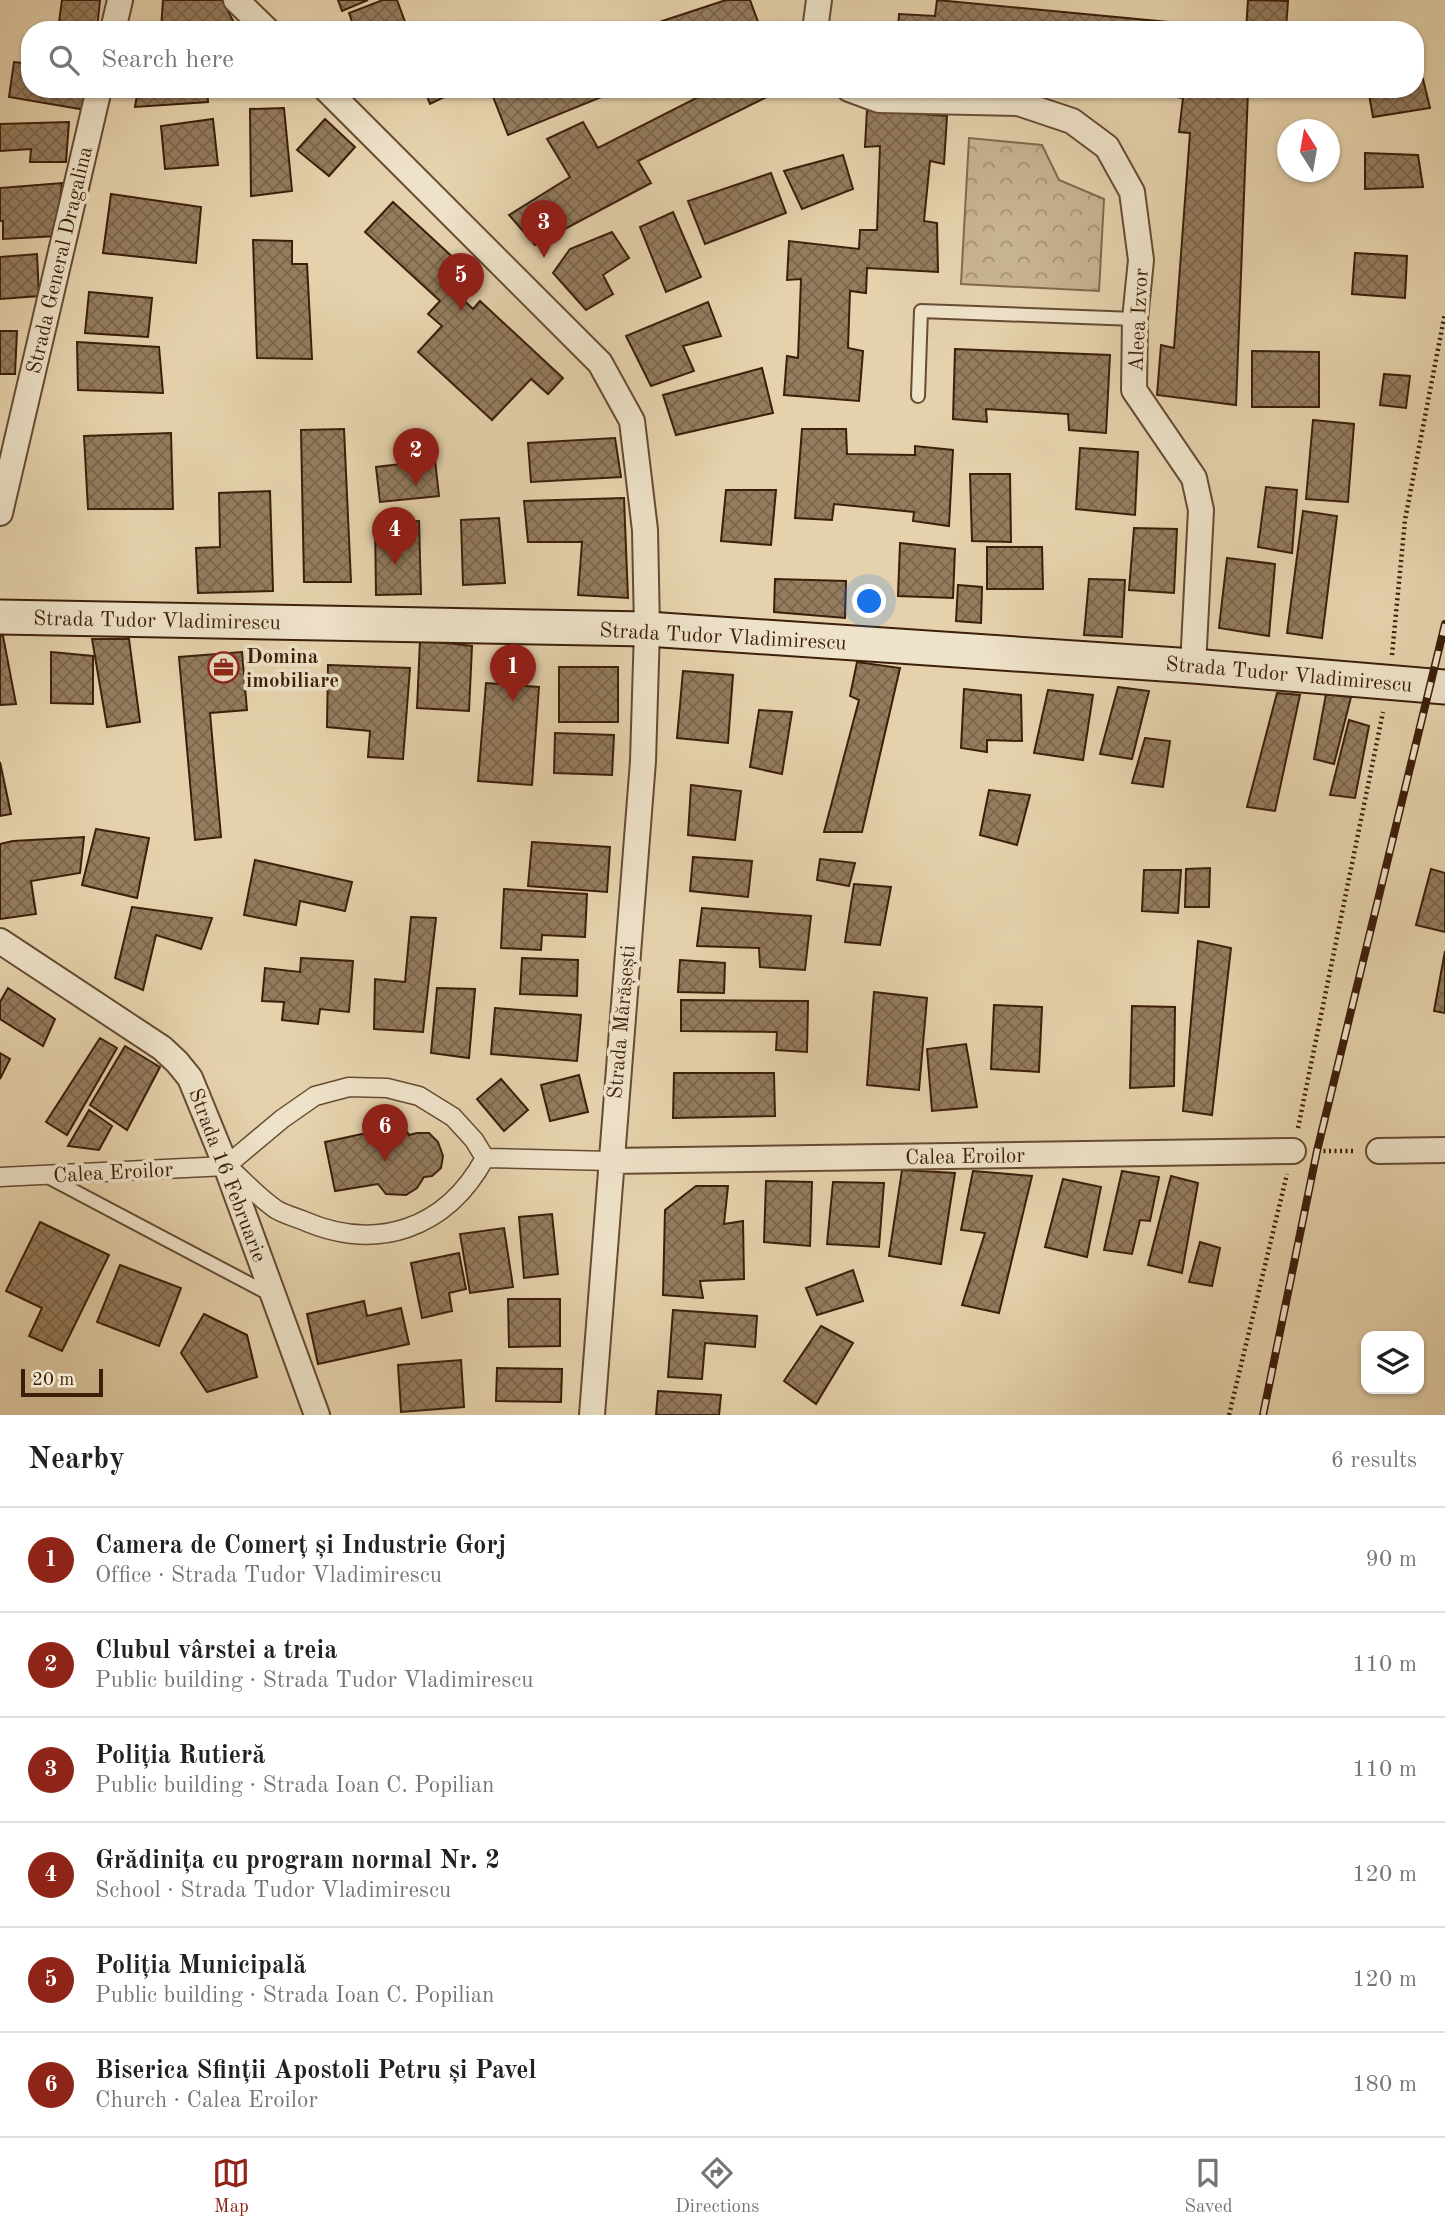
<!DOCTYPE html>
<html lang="en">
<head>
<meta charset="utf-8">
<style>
	body { margin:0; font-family:"Old Standard TT",serif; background:#f2f2f2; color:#202124 }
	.controls { position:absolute; right:21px; bottom:21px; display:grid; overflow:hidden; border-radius:14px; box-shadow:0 2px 5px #0004 }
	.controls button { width:63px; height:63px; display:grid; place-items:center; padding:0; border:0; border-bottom:2px solid #e0e0e0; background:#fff; color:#202124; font:35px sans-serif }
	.compass { position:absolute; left:1277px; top:119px; width:63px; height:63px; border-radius:50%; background:#fff; box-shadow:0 2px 5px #0004; rotate:349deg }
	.scale { position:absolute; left:21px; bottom:18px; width:82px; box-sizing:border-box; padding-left:7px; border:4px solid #3c1e0a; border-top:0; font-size:19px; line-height:24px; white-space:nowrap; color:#3c1e0a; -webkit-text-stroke:5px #eee2c9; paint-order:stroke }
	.you { position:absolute; left:870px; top:602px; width:24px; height:24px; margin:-18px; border:5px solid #fff; border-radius:50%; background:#1a73e8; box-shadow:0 0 0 10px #1a73e833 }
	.badge { display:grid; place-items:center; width:46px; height:46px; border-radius:50%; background:#8f2418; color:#fff; font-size:23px; font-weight:700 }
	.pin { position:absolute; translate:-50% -58px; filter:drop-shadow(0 2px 4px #0008) }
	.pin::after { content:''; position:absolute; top:37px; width:24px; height:21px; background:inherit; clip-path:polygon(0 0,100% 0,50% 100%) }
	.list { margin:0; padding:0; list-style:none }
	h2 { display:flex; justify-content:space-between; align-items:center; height:91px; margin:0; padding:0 28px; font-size:30px }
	h2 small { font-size:23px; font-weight:400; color:#757577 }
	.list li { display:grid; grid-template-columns:46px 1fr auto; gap:21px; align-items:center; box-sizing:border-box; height:105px; padding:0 28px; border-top:2px solid #e0e0e0 }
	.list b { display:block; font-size:26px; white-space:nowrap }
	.list p { margin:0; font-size:23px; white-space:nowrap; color:#757577 }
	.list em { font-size:23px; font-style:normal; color:#757577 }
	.icon { flex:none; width:38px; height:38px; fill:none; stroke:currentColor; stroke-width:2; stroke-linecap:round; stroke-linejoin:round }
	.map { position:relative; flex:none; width:1445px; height:1415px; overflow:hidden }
	.search { position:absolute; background:#fff; box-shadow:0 2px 5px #0004; left:21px; right:21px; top:21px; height:77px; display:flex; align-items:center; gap:18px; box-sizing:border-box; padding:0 24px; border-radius:28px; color:#757577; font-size:26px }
	.sheet { height:721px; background:#fff }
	nav { display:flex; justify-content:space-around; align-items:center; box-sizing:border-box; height:98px; border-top:2px solid #e0e0e0; background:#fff; font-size:19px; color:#757577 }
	nav a { display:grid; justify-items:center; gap:4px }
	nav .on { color:#8f2418 }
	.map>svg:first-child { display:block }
	.park { fill:url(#park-crowns); stroke:#82684d; stroke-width:2 }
	.building { fill:url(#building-cross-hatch); stroke:#3c1e0a; stroke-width:2 }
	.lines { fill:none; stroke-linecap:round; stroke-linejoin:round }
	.service-casing { stroke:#664b32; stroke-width:16 }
	.pedestrian-casing { stroke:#664b32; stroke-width:21 }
	.minor-casing { stroke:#664b32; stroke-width:28 }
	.secondary-casing { stroke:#3c1e0a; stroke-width:37 }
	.path { stroke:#3c1e0a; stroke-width:4.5; stroke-dasharray:2 3.5; stroke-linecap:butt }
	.service { stroke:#eee2c9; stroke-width:12 }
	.pedestrian { stroke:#eee2c9; stroke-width:18 }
	.minor { stroke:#eee2c9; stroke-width:24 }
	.secondary { stroke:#eee2c9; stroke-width:33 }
	.rail-casing { stroke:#3c1e0a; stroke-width:8 }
	.rail { stroke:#eee2c9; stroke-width:5; stroke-dasharray:16; stroke-linecap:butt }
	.labels { text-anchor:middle; stroke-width:7; stroke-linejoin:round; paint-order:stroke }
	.street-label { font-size:21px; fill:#3c1e0a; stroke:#eee2c9 }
	.poi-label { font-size:21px; font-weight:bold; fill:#3c1e0a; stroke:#eee2c9; text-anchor:start }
</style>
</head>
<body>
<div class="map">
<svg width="1445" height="1415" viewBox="0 0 1445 1415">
	<defs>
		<pattern id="park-crowns" width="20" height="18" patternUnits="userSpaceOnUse" patternTransform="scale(1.75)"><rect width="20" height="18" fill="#c8b390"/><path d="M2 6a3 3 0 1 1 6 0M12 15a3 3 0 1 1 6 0" fill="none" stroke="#a49174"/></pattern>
		<pattern id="building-cross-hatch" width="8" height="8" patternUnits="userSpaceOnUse" patternTransform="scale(1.75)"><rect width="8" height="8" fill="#947c5e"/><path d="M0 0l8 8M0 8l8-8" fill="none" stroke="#7a654c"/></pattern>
	</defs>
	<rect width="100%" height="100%" fill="#e5d2ac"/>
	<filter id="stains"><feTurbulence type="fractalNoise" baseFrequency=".00286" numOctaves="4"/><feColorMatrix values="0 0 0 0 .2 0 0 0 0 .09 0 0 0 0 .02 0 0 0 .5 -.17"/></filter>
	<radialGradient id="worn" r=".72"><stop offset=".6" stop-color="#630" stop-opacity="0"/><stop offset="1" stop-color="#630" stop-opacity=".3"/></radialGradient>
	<path class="park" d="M969,138L1042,145L1059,180L1104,199L1099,291L961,284Z"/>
	<path class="building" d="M62,0H100L97,30H58Z
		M163,0H222L238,30H161Z
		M338,0H368L342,11Z
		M383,0H397L408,30H355L349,13Z
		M726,0H750L761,30H635Z
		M937,0L1210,26V30H898L899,14L935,16Z
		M1248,0L1288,1L1286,30H1246Z
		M14,62L30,64V89H90L86,110L9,97Z
		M1423,79L1430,108L1373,117L1368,89H1415V80Z
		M138,89H207L208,102L135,107Z
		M424,89H461L430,104Z
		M490,89H621L508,135Z
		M714,89H783L638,161L651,183L535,245L509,215L570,177L547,139L583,122L598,148Z
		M1149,89L1248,91L1236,405L1157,395L1161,345L1174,348L1190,133L1179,132L1183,98L1149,93Z
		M284,108L292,191L251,196L250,109Z
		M867,110L947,116L944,164L930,161L924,221L937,223L938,272L867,268L866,293L850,291L848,348L863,351L859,401L784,395L787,356L798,358L801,279L787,280L789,241L859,249L860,230H877L880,146L865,147Z
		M213,119L218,165L165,169L161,126Z
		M325,119L355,147L329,176L297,150Z
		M69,122L66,162H30L31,149L0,151V124Z
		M1365,153L1418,155L1423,187L1365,189Z
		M843,155L853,189L802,209L784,171Z
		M771,173L786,213L705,244L688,201Z
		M62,183L57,236L3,239V221H0V188Z
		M111,194L201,207L196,263L103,253Z
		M393,202L472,275L456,293L473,309L480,301L563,378L548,394L531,379L492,420L418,352L442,326L428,314L440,301L365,232Z
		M673,212L701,277L666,292L640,227Z
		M612,232L629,258L603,275L613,294L586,310L553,273L570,249Z
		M253,240L292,241V264H307L312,359L257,358Z
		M1355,253L1407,256L1405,298L1352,294Z
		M37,254L39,296L0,299V257Z
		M89,292L152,298L148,337L85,333Z
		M708,302L721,336L683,346L694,371L651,386L626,336Z
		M0,331H17L15,374H0Z
		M77,342L159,347L163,393L78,390Z
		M955,349L1110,355L1106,433L1069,430L1068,414L986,409L987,422L953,419Z
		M1252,351L1319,352V407H1252Z
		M762,368L773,413L676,435L663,395Z
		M1384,374L1410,376L1406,408L1380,405Z
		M1313,420L1354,424L1348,502L1306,499Z
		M344,429L351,582H304L301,430Z
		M802,429H846L847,454L915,455V446L953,450L949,526L913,521L914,512L834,504L832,520L795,518Z
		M171,433L173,509H88L84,436Z
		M615,438L621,477L531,482L528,443Z
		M1080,448L1138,452L1135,515L1076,509Z
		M435,460L439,496L380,502L376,467Z
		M970,474H1010L1011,542L972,541Z
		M1266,487L1297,490L1292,553L1258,547Z
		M726,490H776L771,545L721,541Z
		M270,491L273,591L198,593L196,548L220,547L219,493Z
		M624,498L628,598L578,595L582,542H528L524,501Z
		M1303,511L1337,516L1322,638L1287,633Z
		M499,518L505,583L463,585L461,520Z
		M419,521L421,594L376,595L375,522Z
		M1134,528L1177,529L1174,593L1129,590Z
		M900,543L955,549L953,598L898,596Z
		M987,547H1042L1043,589H987Z
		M1227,558L1275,564L1269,636L1219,628Z
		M775,579L846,581L845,618L774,612Z
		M1089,579L1125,580L1122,637L1084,635Z
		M958,585L982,587L981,623L956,621Z
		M0,635L3,636L16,704L0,705Z
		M92,639H129L140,722L107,727Z
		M420,640L472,646L469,711L417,708Z
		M51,652L93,656V704L51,703Z
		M242,652L247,710L210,713L221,837L195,840L179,657Z
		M857,662L900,668L862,832H824L859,700L850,696Z
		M328,665L410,668L403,759L368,757L370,731L327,727Z
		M559,667H618V722H559Z
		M683,671L733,675L728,743L677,738Z
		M486,683L539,687L532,785L478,781Z
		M1118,687L1149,691L1132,759L1100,754Z
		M964,689L1021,695L1022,741L987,740V752L961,748Z
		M1048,690L1093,695L1083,760L1034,753Z
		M1277,693L1300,695L1275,811L1247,807Z
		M1326,694L1351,697L1334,764L1314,759Z
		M759,710L792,712L782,774L750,767Z
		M1349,720L1369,726L1355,798L1330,795Z
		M555,733L614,735L612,775L554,773Z
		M1145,738L1170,741L1163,787L1132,783Z
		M0,762L11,814L0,816Z
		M691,785L741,791L735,840L688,835Z
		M989,790L1030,795L1017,845L980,835Z
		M96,829L149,838L137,898L82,885Z
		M84,837L80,873L31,881L36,914L0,919V844L13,841Z
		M532,842L610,847L607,892L528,886Z
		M693,857L752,861L748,897L690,891Z
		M820,859L855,863L849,886L817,880Z
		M255,860L352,882L345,911L300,901L296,925L244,915Z
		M1210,868L1209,907H1185L1186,869Z
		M1431,869L1445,873V932L1416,925Z
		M1144,870H1181L1178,913L1142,911Z
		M854,884L891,887L880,945L845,942Z
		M504,889L587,894L585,937L542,935L541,950L501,948Z
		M132,907L212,918L201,949L156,935L143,990L115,978Z
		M702,908L811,916L805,970L760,967L759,948L697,946Z
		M411,917L436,918L423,1032L374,1029L375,979L405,982Z
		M1198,941L1231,948L1212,1115L1183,1111Z
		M1445,951V1013L1434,1011Z
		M301,958L353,961L349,1012L320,1009L318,1024L282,1020L284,1002L262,1001L265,968L300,972Z
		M522,958L578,960L577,996L520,994Z
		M680,960L725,963L724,993L678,992Z
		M8,988L55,1019L43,1046L0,1019V1002Z
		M437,988L475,989L469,1058L431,1053Z
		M874,992L927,998L919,1090L867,1085Z
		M681,1000L808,1001L807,1052L776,1050L777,1032L681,1031Z
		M994,1005L1042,1007L1039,1072L991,1069Z
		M1132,1006L1175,1007L1174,1086L1130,1088Z
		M495,1008L581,1015L577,1061L491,1054Z
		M100,1038L117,1048L67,1135L46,1122Z
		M966,1044L977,1107L932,1111L927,1049Z
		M125,1046L160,1067L127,1130L90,1105Z
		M0,1053L10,1059L0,1079Z
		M674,1073H774L775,1116L673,1118Z
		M579,1075L588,1112L550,1121L541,1085Z
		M501,1079L528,1110L504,1131L477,1099Z
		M89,1110L112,1126L99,1150L68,1146Z
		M400,1121L409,1135L417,1133H429L438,1142L443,1156L441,1168L432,1176L424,1177L417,1188L406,1195L386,1194L378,1184L335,1191L325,1142L371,1132L381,1125Z
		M902,1170L955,1173L941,1264L889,1256Z
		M973,1171L1032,1176L999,1313L962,1305L985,1233L961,1230Z
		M1122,1171L1159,1177L1150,1221L1140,1220L1132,1254L1104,1250Z
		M1171,1176L1198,1183L1182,1273L1148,1265Z
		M1063,1179L1101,1187L1087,1257L1045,1247Z
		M766,1181L812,1182L810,1246L764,1242Z
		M833,1182L884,1183L879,1247L827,1244Z
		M696,1186H728L724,1224L743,1221L744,1279L700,1281L703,1298L663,1295L665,1210Z
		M552,1214L558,1274L524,1278L519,1217Z
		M40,1222L109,1255L62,1351L29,1336L42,1308L6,1291Z
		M504,1228L513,1287L470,1293L460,1234Z
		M1200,1242L1220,1248L1212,1286L1189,1282Z
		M459,1253L466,1289L449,1293L452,1311L422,1318L411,1263Z
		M120,1265L181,1288L159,1346L97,1322Z
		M853,1270L863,1301L817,1315L806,1288Z
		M508,1299H560V1346L509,1347Z
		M364,1301L367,1316L401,1308L409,1344L318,1364L307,1314Z
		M673,1310L757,1316L755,1347L705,1343L702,1379L668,1377Z
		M204,1314L247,1335L257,1377L207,1392L181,1353Z
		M821,1326L853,1343L816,1404L784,1381Z
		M461,1360L464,1407L401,1412L398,1365Z
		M497,1368L562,1369L561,1402L496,1401Z
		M658,1391L721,1395L719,1415H656Z"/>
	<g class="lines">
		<defs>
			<path id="service" d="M918,396L921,311L1135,319
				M46,1176L271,1295"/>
			<path id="pedestrian" d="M485,1158L610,1161
				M228,1167C244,1181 260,1199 277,1210C284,1214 294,1217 302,1220C377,1253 446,1229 485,1158
				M0,1177L226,1166L282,1119L315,1096L349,1087L387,1088L419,1096L453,1117L474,1140L485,1158"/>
			<path id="minor" d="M236,0L267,30
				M113,30L120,0
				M815,30L819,0
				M326,89L600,363L632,421L645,530L647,629L643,761L592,1415
				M849,89L879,100L1018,103L1072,121L1107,147L1132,192L1141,260L1135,319L1134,390L1194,478L1201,510L1193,666
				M0,513L99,89
				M0,941L162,1048L177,1062L190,1078L226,1166L317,1415
				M1379,1151L1445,1150
				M610,1161L1293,1151"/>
			<path id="secondary" d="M0,617L647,629L1193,666L1445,687"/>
		</defs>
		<use href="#service" class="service-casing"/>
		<use href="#pedestrian" class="pedestrian-casing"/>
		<use href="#minor" class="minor-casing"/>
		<use href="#secondary" class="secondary-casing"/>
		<path class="path" d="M1392,655L1405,520L1445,313
			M1298,1128L1383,712
			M1318,1151H1355
			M1229,1415L1287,1174"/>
		<use href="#service" class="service"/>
		<use href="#pedestrian" class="pedestrian"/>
		<use href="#minor" class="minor"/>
		<use href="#secondary" class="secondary"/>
		<defs>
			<path id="rail" d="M1263,1415L1317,1151L1445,624"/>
		</defs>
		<use href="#rail" class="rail-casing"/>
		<use href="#rail" class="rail"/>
	</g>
	<defs>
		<symbol id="office-ring" viewBox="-11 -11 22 22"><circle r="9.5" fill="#eee2c9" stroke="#8f2418" stroke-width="1.5"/><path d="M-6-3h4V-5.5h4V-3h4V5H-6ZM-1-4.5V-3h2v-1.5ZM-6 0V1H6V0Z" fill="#8f2418"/></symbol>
	</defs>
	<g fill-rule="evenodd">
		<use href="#office-ring" x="206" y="650" width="35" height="35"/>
	</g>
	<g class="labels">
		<g class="street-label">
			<text transform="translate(59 260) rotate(-77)" y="7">Strada General Dragalina</text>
			<text transform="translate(1138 320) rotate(-87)" y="7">Aleea Izvor</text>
			<text transform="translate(157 620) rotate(1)" y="7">Strada Tudor Vladimirescu</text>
			<text transform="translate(723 636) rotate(3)" y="7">Strada Tudor Vladimirescu</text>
			<text transform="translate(1289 674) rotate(5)" y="7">Strada Tudor Vladimirescu</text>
			<text transform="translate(621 1022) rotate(-85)" y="7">Strada Mărășești</text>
			<text transform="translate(965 1156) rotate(-1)" y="7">Calea Eroilor</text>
			<text transform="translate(113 1172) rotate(-3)" y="7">Calea Eroilor</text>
			<text transform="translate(228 1175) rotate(69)" y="7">Strada 16 Februarie</text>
		</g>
		<g class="poi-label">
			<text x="246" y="663">Domina<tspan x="246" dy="24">imobiliare</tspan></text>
		</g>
	</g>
	<rect width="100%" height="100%" filter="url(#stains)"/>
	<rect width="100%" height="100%" fill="url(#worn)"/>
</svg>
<div class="controls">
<button><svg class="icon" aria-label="layers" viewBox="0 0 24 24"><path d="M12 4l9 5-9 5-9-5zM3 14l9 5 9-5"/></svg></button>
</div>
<svg class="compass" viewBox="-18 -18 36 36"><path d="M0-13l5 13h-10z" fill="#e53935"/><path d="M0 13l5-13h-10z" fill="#757577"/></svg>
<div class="scale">20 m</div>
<div class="you"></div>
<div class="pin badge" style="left:513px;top:702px">1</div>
<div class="pin badge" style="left:416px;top:486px">2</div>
<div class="pin badge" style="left:544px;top:258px">3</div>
<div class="pin badge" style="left:395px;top:565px">4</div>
<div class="pin badge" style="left:461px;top:311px">5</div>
<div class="pin badge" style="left:385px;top:1162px">6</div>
<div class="search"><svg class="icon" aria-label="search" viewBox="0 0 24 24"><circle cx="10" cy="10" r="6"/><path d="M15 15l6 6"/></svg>Search here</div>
</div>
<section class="sheet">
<h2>Nearby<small>6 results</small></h2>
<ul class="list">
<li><span class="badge">1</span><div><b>Camera de Comerț și Industrie Gorj</b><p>Office · Strada Tudor Vladimirescu</p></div><em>90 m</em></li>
<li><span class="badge">2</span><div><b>Clubul vârstei a treia</b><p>Public building · Strada Tudor Vladimirescu</p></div><em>110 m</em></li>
<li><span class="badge">3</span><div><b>Poliția Rutieră</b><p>Public building · Strada Ioan C. Popilian</p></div><em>110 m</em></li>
<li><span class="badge">4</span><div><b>Grădinița cu program normal Nr. 2</b><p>School · Strada Tudor Vladimirescu</p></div><em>120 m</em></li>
<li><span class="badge">5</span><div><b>Poliția Municipală</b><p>Public building · Strada Ioan C. Popilian</p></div><em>120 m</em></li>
<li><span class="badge">6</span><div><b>Biserica Sfinții Apostoli Petru și Pavel</b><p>Church · Calea Eroilor</p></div><em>180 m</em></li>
</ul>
</section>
<nav>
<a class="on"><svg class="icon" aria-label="map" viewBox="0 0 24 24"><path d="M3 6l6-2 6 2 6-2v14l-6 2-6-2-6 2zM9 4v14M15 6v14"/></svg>Map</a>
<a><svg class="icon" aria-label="directions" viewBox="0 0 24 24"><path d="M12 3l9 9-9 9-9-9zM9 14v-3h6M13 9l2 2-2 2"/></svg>Directions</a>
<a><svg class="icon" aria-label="saved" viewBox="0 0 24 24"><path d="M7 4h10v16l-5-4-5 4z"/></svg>Saved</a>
</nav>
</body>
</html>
